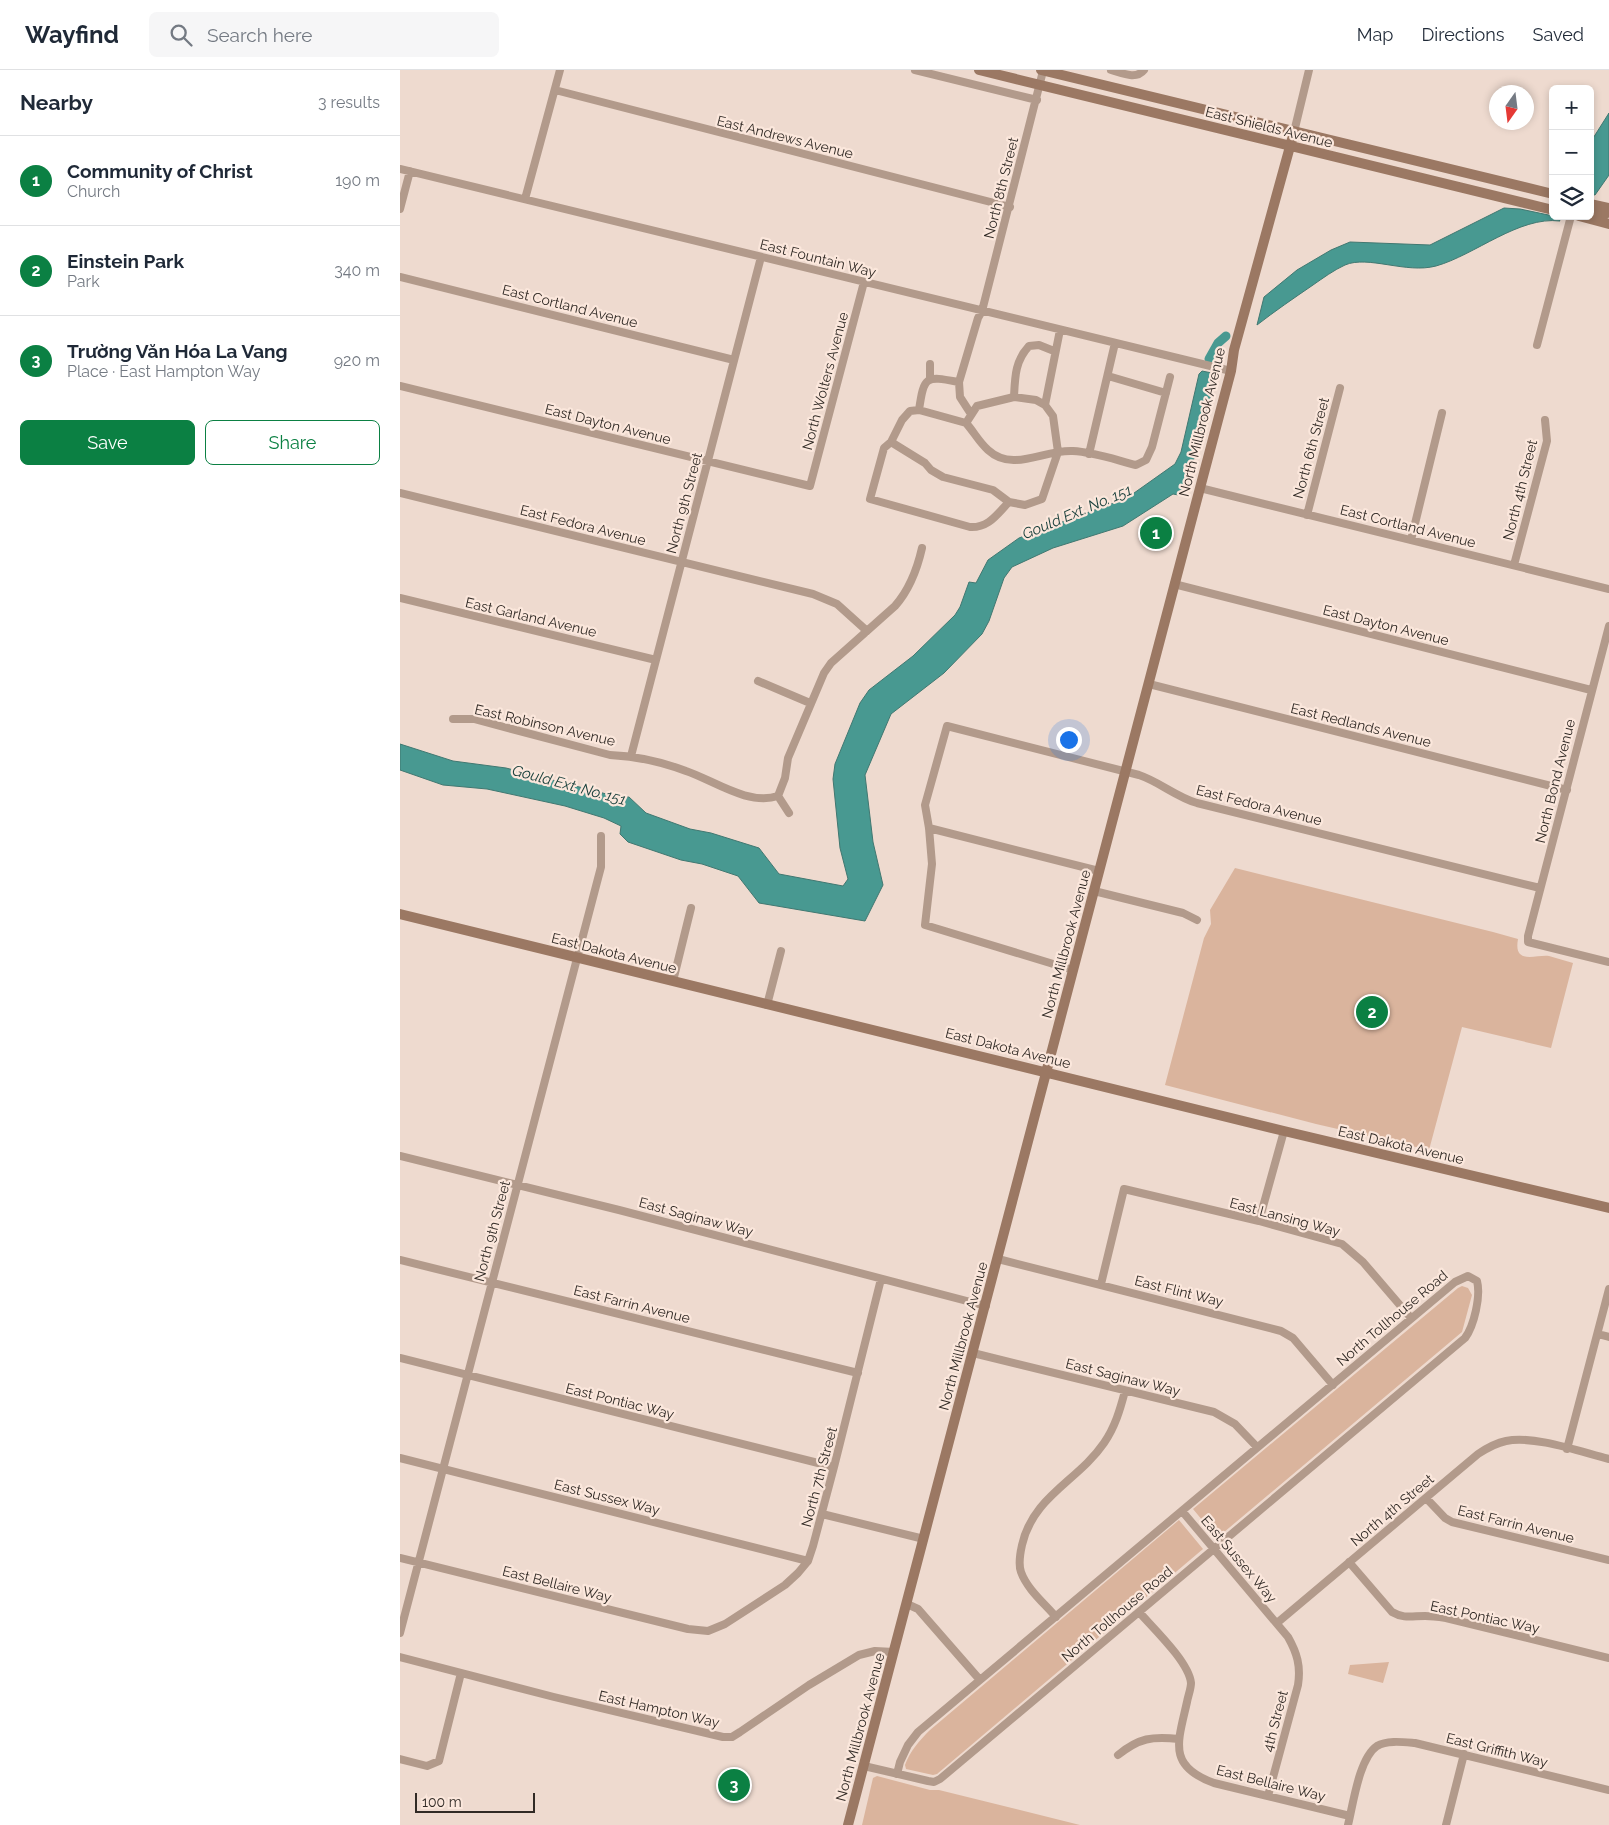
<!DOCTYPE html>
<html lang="en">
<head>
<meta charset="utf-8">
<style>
	body { margin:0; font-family:Raleway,sans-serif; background:#f6f6f7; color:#1f2937 }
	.controls { position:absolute; right:15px; top:15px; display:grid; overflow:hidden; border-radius:8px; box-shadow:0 2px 8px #0003 }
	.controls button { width:45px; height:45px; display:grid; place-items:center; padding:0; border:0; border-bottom:1px solid #e0e1e3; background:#fff; color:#1f2937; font:25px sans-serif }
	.compass { position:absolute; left:1089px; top:15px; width:45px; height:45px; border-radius:50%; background:#fff; box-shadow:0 2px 8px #0003; rotate:194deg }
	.scale { position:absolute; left:15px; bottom:12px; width:120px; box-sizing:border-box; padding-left:5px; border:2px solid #312a25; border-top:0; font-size:14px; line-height:18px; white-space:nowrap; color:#312a25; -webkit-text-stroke:4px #fbe7dc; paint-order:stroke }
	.you { position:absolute; left:668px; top:669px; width:18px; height:18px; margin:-12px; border:4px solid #fff; border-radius:50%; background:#1a73e8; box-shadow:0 0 0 8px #1a73e833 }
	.badge { display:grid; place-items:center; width:32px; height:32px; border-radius:50%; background:#0b8043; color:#fff; font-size:16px; font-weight:700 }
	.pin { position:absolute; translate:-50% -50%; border:2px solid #fff; box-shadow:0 1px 5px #0006 }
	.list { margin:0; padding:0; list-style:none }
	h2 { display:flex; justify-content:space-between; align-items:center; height:65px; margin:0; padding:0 20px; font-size:21px }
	h2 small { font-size:16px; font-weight:400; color:#747a83 }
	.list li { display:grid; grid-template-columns:32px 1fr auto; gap:15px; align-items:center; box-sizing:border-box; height:90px; padding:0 20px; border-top:1px solid #e0e1e3 }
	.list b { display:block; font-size:19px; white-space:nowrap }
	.list p { margin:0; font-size:16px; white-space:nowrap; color:#747a83 }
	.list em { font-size:16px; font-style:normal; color:#747a83 }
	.actions { display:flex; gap:10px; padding:15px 20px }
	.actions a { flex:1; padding:11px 0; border:1px solid #0b8043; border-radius:8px; text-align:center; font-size:18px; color:#0b8043 }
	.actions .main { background:#0b8043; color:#fff }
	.icon { flex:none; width:28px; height:28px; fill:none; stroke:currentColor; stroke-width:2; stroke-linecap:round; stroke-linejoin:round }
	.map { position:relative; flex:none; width:1209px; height:1755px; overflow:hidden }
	header { display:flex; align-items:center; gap:30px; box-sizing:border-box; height:70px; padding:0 25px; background:#fff; border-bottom:1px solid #e0e1e3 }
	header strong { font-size:24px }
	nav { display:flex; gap:28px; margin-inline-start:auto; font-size:18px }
	.search { width:350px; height:45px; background:#f6f6f7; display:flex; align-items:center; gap:12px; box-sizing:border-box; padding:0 18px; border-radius:8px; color:#747a83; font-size:19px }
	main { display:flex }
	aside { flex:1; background:#fff }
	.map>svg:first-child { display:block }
	.green { fill:#dab49d }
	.water { fill:#489991; stroke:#417871 }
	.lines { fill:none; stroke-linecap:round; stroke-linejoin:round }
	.canal { stroke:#489991; stroke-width:9 }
	.street { stroke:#b29a8b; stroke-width:8 }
	.secondary { stroke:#9b7863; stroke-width:10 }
	.labels { text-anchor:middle; stroke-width:4.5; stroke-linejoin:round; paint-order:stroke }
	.street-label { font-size:14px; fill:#312a25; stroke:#fbe7dc }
	.water-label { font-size:15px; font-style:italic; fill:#153c38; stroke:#fbe7dc }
</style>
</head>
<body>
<header>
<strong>Wayfind</strong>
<div class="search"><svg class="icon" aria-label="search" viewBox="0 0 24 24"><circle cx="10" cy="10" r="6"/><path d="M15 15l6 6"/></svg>Search here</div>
<nav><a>Map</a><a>Directions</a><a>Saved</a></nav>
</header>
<main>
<aside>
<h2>Nearby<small>3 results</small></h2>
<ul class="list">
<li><span class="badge">1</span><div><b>Community of Christ</b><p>Church</p></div><em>190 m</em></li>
<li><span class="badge">2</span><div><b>Einstein Park</b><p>Park</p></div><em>340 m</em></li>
<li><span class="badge">3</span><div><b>Trường Văn Hóa La Vang</b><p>Place · East Hampton Way</p></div><em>920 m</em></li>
</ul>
<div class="actions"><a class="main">Save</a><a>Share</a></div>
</aside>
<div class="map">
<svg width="1209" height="1755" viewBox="0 0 1209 1755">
	<rect width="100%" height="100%" fill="#eedacf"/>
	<path class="green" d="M835,798L1093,862L1118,869C1113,896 1137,884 1149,886C1157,888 1165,891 1173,893L1151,978L1062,957L1029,1080L916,1054L765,1015L804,868L811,854L810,840Z
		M1062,1216L1068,1218L1072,1225L1062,1262L817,1468L793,1439L1058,1218Z
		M779,1450L803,1479L537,1704L533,1705L506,1699L505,1695C510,1681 519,1671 530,1660Z
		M989,1592L983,1613L948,1604L950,1595Z
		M477,1706L530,1720H539L680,1755H462L473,1708Z"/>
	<path class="water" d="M1209,43V105L1195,125L1190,124V73Z
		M1104,138L1120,139L1158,147L1160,151C1119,146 1075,185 1036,196C1006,204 968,185 945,195C934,200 923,208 913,215C894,228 875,241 857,255L864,227L897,200L931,180L950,172L1030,175Z
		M802,301L812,303L815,309L784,426L773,424L723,456L653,478L612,497L604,508L589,551L582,564L544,603L491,644L465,705L473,772L483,815L465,851L359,833L338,806L302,794L281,790L228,772L220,764L221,756L204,748L165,736L87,719L43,715L0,700V674L53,691L106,698L218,727H229L246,743L290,759L311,763L359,778L379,804L443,816L448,809L440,778L433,709L435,694L460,633L469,620L513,586L555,545L560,537L569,512L576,513L588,490L619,468L727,428L775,394L781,382L799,304Z"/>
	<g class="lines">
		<path class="canal" d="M809,289L818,273L826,266"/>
		<path class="street" d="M515,0L637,30
			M711,0C722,3 736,10 744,0
			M155,20L610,137
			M894,62L909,0
			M0,99L831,301
			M125,129L160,0
			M0,139L10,101
			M0,207L334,290
			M1137,275L1171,146
			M530,294V309
			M708,306L766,323
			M0,316L410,416L464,212
			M614,327C615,307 615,291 629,276L639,275L654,281
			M645,335L660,260
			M519,340C524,305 526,306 559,312
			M571,344L560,327L559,312L578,248L582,241L643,1
			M491,372L525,393L531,400L543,407L593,420L609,432L625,435L642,429L658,382L653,346L645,335L636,330L614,327L577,336L566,353
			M689,384L715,273
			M800,418L1209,519
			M0,423L413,524L437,534L467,561
			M609,432C597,444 589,458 570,457L470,429L484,378L491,372L502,350L510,341L519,340L566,353C574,362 579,372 588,380C613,403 644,379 673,381C694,382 716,390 736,395L746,390L752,377L770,307
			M907,445L940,318
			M1011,470L1042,343
			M1114,495L1147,371L1145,350
			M774,514L1191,620
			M0,528L256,590
			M1209,556L1128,866V872L1209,892
			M358,611L410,633
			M749,614L1167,720
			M53,649H74L210,685C235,686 262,692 286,701C313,710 348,736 378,726
			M231,686L361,187
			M378,726L385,708L388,688L424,603L431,593L495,536C510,519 517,500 522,478
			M378,726L389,743
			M529,758L699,801
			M694,821L783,843L797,850
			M673,900L525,855L532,794L529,758L525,735L547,656L739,705C760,712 776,727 797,733L1140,818
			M273,911L291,838
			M367,935L381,881
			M0,1086L219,1140L586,1236
			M859,1151L884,1061
			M598,1189L881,1261L893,1268L933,1315
			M0,1190L458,1303
			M701,1214L724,1119L859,1151L942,1174L963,1192L1011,1248
			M1198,1264L1209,1267
			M573,1283L814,1342L835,1354L857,1377
			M0,1288L434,1397
			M1167,1379L1209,1219
			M0,1388L408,1491
			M1026,1428L1045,1448L1052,1452L1209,1490
			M782,1441L888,1567C897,1583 901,1596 898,1615L868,1726
			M422,1444L524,1469
			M0,1488L288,1559L308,1561L325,1554L385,1515L398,1503L408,1491L413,1476L434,1397L481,1209
			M949,1492L992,1542C1004,1549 1012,1546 1025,1546C1032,1546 1039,1547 1046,1548L1209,1588
			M507,1534L518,1539L580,1610
			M739,1542C753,1558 789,1592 791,1613C791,1619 788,1626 787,1632C778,1672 767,1696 814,1713L950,1746
			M656,1547C644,1533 627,1519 621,1502C618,1494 620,1484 622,1475C633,1426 678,1411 704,1373C715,1357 720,1340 725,1321
			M877,1553L1078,1384C1087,1378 1096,1373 1106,1371C1134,1365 1181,1382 1209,1389
			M0,1563L201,797V766
			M0,1587L154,1627L323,1667H332L340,1662L409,1615L459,1585L475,1581L494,1582
			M718,1685C739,1668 752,1666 779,1669
			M0,1689L27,1696L39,1691L61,1603
			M464,1696L528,1711L534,1712L540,1709L1065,1268C1074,1256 1081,1226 1077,1211L1068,1206L1055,1212L580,1610L518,1662L508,1675L500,1692L497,1704
			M948,1755C953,1735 959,1688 977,1676C987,1670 1003,1672 1015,1673L1209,1720
			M1046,1755L1064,1684"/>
		<path class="secondary" d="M579,0L1153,140
			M641,0L1153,124
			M1190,134L1209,138
			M1190,141L1205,144L1209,142
			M1179,146L1209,154
			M0,844L884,1061L1209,1138
			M448,1755L800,418L831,301L834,280L894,62"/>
	</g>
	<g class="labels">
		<g class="street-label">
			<text transform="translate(869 57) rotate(14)" y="5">East Shields Avenue</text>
			<text transform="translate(385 67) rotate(14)" y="5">East Andrews Avenue</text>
			<text transform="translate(601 118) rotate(-76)" y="5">North 8th Street</text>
			<text transform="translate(418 188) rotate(14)" y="5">East Fountain Way</text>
			<text transform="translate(170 236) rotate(14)" y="5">East Cortland Avenue</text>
			<text transform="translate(425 311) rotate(-75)" y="5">North Wolters Avenue</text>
			<text transform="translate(802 352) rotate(-76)" y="5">North Millbrook Avenue</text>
			<text transform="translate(208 354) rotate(14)" y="5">East Dayton Avenue</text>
			<text transform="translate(911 378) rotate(-75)" y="5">North 6th Street</text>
			<text transform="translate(1120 420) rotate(-76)" y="5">North 4th Street</text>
			<text transform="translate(284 433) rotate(-75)" y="5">North 9th Street</text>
			<text transform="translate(183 455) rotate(14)" y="5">East Fedora Avenue</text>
			<text transform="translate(1008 456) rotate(14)" y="5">East Cortland Avenue</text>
			<text transform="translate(131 547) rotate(13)" y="5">East Garland Avenue</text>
			<text transform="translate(986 555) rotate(14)" y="5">East Dayton Avenue</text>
			<text transform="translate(145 655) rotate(13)" y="5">East Robinson Avenue</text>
			<text transform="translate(961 655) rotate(14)" y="5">East Redlands Avenue</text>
			<text transform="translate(1155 711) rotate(-76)" y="5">North Bond Avenue</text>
			<text transform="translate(859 735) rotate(14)" y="5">East Fedora Avenue</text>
			<text transform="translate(666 874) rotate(-75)" y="5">North Millbrook Avenue</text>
			<text transform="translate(214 883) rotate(14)" y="5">East Dakota Avenue</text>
			<text transform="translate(608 978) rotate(14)" y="5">East Dakota Avenue</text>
			<text transform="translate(1001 1075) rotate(13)" y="5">East Dakota Avenue</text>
			<text transform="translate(296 1147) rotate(15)" y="5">East Saginaw Way</text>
			<text transform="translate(885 1147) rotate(15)" y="5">East Lansing Way</text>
			<text transform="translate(92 1161) rotate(-75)" y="5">North 9th Street</text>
			<text transform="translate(779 1221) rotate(14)" y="5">East Flint Way</text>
			<text transform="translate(232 1234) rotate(14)" y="5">East Farrin Avenue</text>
			<text transform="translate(992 1248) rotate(-40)" y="5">North Tollhouse Road</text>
			<text transform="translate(563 1266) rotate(-75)" y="5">North Millbrook Avenue</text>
			<text transform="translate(723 1307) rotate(14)" y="5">East Saginaw Way</text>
			<text transform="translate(220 1331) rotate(14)" y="5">East Pontiac Way</text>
			<text transform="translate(419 1407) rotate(-75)" y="5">North 7th Street</text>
			<text transform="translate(207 1427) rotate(14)" y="5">East Sussex Way</text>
			<text transform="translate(992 1440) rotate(-40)" y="5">North 4th Street</text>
			<text transform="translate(1116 1454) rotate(14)" y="5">East Farrin Avenue</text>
			<text transform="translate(839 1489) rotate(50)" y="5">East Sussex Way</text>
			<text transform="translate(157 1514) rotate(14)" y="5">East Bellaire Way</text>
			<text transform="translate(717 1544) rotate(-40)" y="5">North Tollhouse Road</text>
			<text transform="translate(1085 1547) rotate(12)" y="5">East Pontiac Way</text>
			<text transform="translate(259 1639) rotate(13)" y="5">East Hampton Way</text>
			<text transform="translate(875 1651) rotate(-75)" y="5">4th Street</text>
			<text transform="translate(460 1657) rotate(-75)" y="5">North Millbrook Avenue</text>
			<text transform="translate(1097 1680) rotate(14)" y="5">East Griffith Way</text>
			<text transform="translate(871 1713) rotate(14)" y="5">East Bellaire Way</text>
		</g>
		<g class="water-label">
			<text transform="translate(677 442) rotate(-23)" y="5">Gould Ext. No. 151</text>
			<text transform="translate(169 715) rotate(15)" y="5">Gould Ext. No. 151</text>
		</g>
	</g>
</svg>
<div class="controls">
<button>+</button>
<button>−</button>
<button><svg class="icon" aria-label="layers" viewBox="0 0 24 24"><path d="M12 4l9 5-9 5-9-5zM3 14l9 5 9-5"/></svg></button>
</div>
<svg class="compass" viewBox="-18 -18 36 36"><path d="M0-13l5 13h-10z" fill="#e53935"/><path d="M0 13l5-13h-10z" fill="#747a83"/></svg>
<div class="scale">100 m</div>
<div class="you"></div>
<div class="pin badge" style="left:756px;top:463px">1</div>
<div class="pin badge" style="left:972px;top:942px">2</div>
<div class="pin badge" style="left:334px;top:1715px">3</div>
</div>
</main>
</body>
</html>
